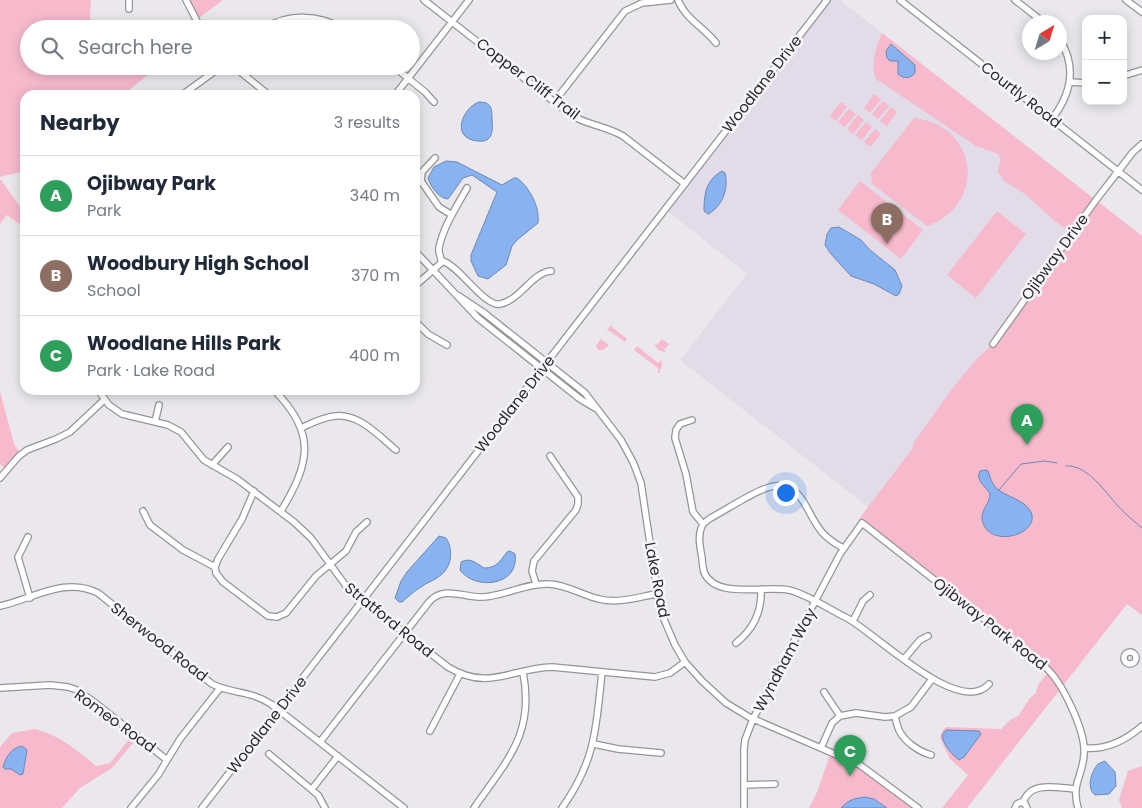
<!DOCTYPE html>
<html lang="en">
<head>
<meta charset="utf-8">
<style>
	body { margin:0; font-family:Poppins,sans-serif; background:#f2f2f3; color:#1f2937 }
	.controls { position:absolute; right:15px; top:15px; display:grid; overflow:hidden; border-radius:10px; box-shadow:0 2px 12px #0003 }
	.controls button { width:45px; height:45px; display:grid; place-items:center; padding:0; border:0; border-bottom:1px solid #e0e1e3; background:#fff; color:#1f2937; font:25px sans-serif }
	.compass { position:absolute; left:1022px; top:15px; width:45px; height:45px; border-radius:50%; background:#fff; box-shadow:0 2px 12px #0003; rotate:38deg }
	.you { position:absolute; left:785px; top:492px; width:18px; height:18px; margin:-12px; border:4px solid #fff; border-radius:50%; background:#1a73e8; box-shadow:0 0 0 8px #1a73e833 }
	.badge { display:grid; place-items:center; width:32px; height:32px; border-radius:50%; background:#43877b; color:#fff; font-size:16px; font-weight:700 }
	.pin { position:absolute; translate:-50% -41px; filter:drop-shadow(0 1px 2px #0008) }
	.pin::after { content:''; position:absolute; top:26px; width:18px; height:15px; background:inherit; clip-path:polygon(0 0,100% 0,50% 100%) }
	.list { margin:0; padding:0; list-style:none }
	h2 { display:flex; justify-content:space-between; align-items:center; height:65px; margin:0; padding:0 20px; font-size:21px }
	h2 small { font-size:16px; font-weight:400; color:#747a83 }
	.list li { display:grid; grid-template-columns:32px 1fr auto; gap:15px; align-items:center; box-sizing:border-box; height:80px; padding:0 20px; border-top:1px solid #e0e1e3 }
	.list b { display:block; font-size:19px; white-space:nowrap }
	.list p { margin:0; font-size:16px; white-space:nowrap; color:#747a83 }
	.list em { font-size:16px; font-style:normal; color:#747a83 }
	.icon { flex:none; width:28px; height:28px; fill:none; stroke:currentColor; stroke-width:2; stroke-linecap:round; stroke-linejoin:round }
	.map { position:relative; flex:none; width:1142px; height:808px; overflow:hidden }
	.search { position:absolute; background:#fff; box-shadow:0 2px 12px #0003; left:20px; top:20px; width:400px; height:55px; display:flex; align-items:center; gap:12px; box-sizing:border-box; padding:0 18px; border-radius:28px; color:#747a83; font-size:19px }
	.panel { position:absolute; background:#fff; box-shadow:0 2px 12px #0003; left:20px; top:90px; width:400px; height:305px; border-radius:15px }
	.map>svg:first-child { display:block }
	.built { fill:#e1dce7 }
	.green { fill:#f6bacc }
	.water { fill:#88b3f0; stroke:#6c89b5 }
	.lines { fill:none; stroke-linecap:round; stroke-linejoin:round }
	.stream { stroke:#6c89b5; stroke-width:1 }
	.minor-casing { stroke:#969498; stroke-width:8 }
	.minor { stroke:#fff; stroke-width:5.5 }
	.labels { text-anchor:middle; stroke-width:5; stroke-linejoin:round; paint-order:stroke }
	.street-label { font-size:15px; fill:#29282a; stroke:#f7f5f9 }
</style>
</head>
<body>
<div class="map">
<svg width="1142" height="808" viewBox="0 0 1142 808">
	<rect width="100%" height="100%" fill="#eae8ec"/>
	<path class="built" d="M827,0H840L1096,200L993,344L982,353L953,390L914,442L912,449L868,507L680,360L747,274L665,209Z"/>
	<path class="green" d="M0,0H91L90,19L98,29H29V66H159L123,95H25V171L0,177Z
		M186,0H223L196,20Z
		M882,33L1093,198L1068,231L1051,218L1025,194L1004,181L997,171L1001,160L998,154L976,146L876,79C870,63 876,48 882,33Z
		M874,94L881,99L870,113L864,108Z
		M883,101L889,106L878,119L872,114Z
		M841,102L847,107L836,121L830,116Z
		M891,107L897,112L887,126L880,121Z
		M849,109L856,114L845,127L838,122Z
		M858,115L864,120L853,134L847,129Z
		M914,118C978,125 988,204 927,226L872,184L871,173Z
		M866,122L872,127L862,140L855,135Z
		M875,129L881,134L870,147L864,142Z
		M0,179L25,213V228L7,215L0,224Z
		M860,181L923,230L901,259L838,210Z
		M1096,200L1142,236V615L1127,604L967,808H942L968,775L950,759L940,738L942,731L946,727L1001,729L1010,720L1018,716L1030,698L1036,693L1038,685L1047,673L1045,667L858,520L912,449L914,442C938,410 963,369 993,344Z
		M997,211L1026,234L976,298L947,275Z
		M613,322L611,326L627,339L625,342L608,330L605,333Z
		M601,339L609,345L603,350H598L596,346Z
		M662,339L669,344L664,350L667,353L658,350L654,343L657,345Z
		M637,346L658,363L661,360L662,365L659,373H657L659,369L634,350Z
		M0,391L14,444L21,455L6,469L0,464Z
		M35,729C59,735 77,750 96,766L110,763L134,733L138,737L112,768L80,788L62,808H0V747L12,733Z
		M831,752L847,759L918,808H809L817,792Z
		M1142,766V808H1122L1119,800L1128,771Z"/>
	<path class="water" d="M891,44L915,65V73C910,79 904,79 898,74V61H890L887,58L886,51Z
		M479,102C492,102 492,109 492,120C493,130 493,143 478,141C450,139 462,108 479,102Z
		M446,161L457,162L502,185L514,178H517C530,188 540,207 538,223L517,240L512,246L506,265L488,279L478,276L471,261V255L497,192L472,175L463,178L448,199C438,198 431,187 428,178L434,167Z
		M722,171L725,173C729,189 722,207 708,214L704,211C704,194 706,180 722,171Z
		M839,227L861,240L870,250L895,270L902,286L899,294L896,296L874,284L851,276L831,254L825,245L827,234L831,228Z
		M985,470L988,471C990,477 992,484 996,488C1006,497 1024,499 1031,512C1041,535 987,550 982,519C981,510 990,503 990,494C986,486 975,481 980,471Z
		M439,536L446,538C454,550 452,569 438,577C433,581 426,583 421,587C414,591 408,597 402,602H399L395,598L401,581L407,572Z
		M510,551L515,554C520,586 475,591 460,570L461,562C470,557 476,563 484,568C497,568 500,561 507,552Z
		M946,730L979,731L981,734L964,757L959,760C951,754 943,744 942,735Z
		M22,746L27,750L23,774L20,775L11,769H5L3,767C6,757 11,748 22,746Z
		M1105,761L1115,772L1116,786L1109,794L1095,795C1086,788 1091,772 1098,764Z
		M865,797L874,799L887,808H841C848,800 855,798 865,797Z"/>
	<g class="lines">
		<path class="stream" d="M1066,466C1087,464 1106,493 1118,506C1125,514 1134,521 1142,528
			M999,490L1021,464L1045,461L1057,463"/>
		<defs>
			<path id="minor" d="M129,0V9
				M186,0L201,29
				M424,0L571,115C587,125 606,126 623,136L685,184
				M678,0C686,20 704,27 716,43
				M900,0L1142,190
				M1015,0L1043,22
				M1126,0L1142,12
				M263,29C289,13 318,14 344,29
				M233,66L269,95
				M393,66L425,92L434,102
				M1123,76L1142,70
				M1070,82L1086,83
				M182,95L222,66
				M395,95L469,0
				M554,102L625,11L642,3L671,0
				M1052,119C1071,94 1077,67 1060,40
				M435,158L422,172L421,181L439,207L452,215
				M415,251L478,318L580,399L595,408
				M442,261C459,265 484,307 500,304C519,301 533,272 551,271
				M415,286L441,263C442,257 438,254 439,248C443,227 457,206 467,188
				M459,296L483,312L585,393L621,440L633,462L641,483L660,610L675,645L685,662L702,681L726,703L749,717L860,765L918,808
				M415,321L428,334L447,345
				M993,344L1096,200L1133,152L1142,144
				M98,390L109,405L122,414L168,425L181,432L204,460L237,479L294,522L311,538L349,590L448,667C489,692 511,668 552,667L655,677L670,673L685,662
				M274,390C317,433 310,463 281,511
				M692,420L680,424L676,430L675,438L686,474L693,512L703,524C697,535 700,546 702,558C702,562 703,568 704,572C715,600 766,585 789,590C807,594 830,610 847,618C875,633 960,718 989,684
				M155,422L159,405
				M301,428C312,423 323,417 335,416C359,413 379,436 396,450
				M212,465L228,447
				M0,478L19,456L27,450L56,439L70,432L104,400
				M254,491L242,519L218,559L215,567L216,573L223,582L268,616L277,617L286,613L316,576L346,551L356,532L367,522
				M143,511L150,525L183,550L215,567
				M703,524L709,519C720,513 731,506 742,500C767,486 789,474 806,506C818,528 821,536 843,548
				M28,537L18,557L30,598
				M536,584L532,571L534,561L576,510L578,504V497L550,456
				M0,606C33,599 65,576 98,593L212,684C232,694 252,691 271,704L404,808
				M853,621L863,601L870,595
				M736,643C754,629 762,611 761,589
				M1124 658a6 6 0 1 1 12 0a6 6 0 1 1-12 0Z
				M904,659L920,640L928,636
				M0,688L50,685L68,687L77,690L94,702L167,760
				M824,692L840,716
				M895,716C896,721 897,727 900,732C905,742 920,752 931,755
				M430,731L460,674
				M320,742L429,602C444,585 464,598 483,597C505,596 526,583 548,584C565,584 582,595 599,599C618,604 638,597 656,594
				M594,744L618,749L661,753
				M821,748L832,723L840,716L856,713L885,717L895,716L911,707L932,679
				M1084,748C1106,750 1126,740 1142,726
				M269,754L318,795L325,808
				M744,785L775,784
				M312,789L338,756
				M1023,803C1030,780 1057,788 1076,789
				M131,808L158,775L180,739L220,688
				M202,808L827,0
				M474,808C507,760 535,734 523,672
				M562,808C596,760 596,728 602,672
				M744,808V749L745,740L753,719L840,554L862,523L1045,667C1062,681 1086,732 1084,754C1083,776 1071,783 1078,808
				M1015,808L1017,804L1021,802L1025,804L1027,808"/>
		</defs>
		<use href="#minor" class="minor-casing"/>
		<use href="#minor" class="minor"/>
	</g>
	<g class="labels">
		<g class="street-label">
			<text transform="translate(528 79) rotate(37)" y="5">Copper Cliff Trail</text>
			<text transform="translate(762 84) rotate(-52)" y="5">Woodlane Drive</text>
			<text transform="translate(1021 95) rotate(38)" y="5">Courtly Road</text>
			<text transform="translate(1055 257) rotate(-54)" y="5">Ojibway Drive</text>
			<text transform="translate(515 404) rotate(-52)" y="5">Woodlane Drive</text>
			<text transform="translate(657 580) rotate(79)" y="5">Lake Road</text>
			<text transform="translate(389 620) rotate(39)" y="5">Stratford Road</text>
			<text transform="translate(990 624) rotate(38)" y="5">Ojibway Park Road</text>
			<text transform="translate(159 642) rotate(38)" y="5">Sherwood Road</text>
			<text transform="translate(785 660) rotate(-62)" y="5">Wyndham Way</text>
			<text transform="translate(115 721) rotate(36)" y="5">Romeo Road</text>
			<text transform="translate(267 725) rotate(-52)" y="5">Woodlane Drive</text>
		</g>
	</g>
</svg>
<div class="controls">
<button>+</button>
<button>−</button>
</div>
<svg class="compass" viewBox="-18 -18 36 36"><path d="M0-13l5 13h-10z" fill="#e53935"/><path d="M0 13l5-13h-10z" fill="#747a83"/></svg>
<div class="you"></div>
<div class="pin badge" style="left:1027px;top:445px;background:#2e9e5b">A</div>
<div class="pin badge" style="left:887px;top:244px;background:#8d6e63">B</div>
<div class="pin badge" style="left:850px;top:776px;background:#2e9e5b">C</div>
<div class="search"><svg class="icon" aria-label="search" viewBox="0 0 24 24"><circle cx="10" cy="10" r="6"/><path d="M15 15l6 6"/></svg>Search here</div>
<section class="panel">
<h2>Nearby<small>3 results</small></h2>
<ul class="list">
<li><span class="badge" style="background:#2e9e5b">A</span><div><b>Ojibway Park</b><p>Park</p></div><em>340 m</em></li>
<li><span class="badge" style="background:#8d6e63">B</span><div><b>Woodbury High School</b><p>School</p></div><em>370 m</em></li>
<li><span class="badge" style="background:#2e9e5b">C</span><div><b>Woodlane Hills Park</b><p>Park · Lake Road</p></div><em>400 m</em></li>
</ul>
</section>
</div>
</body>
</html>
